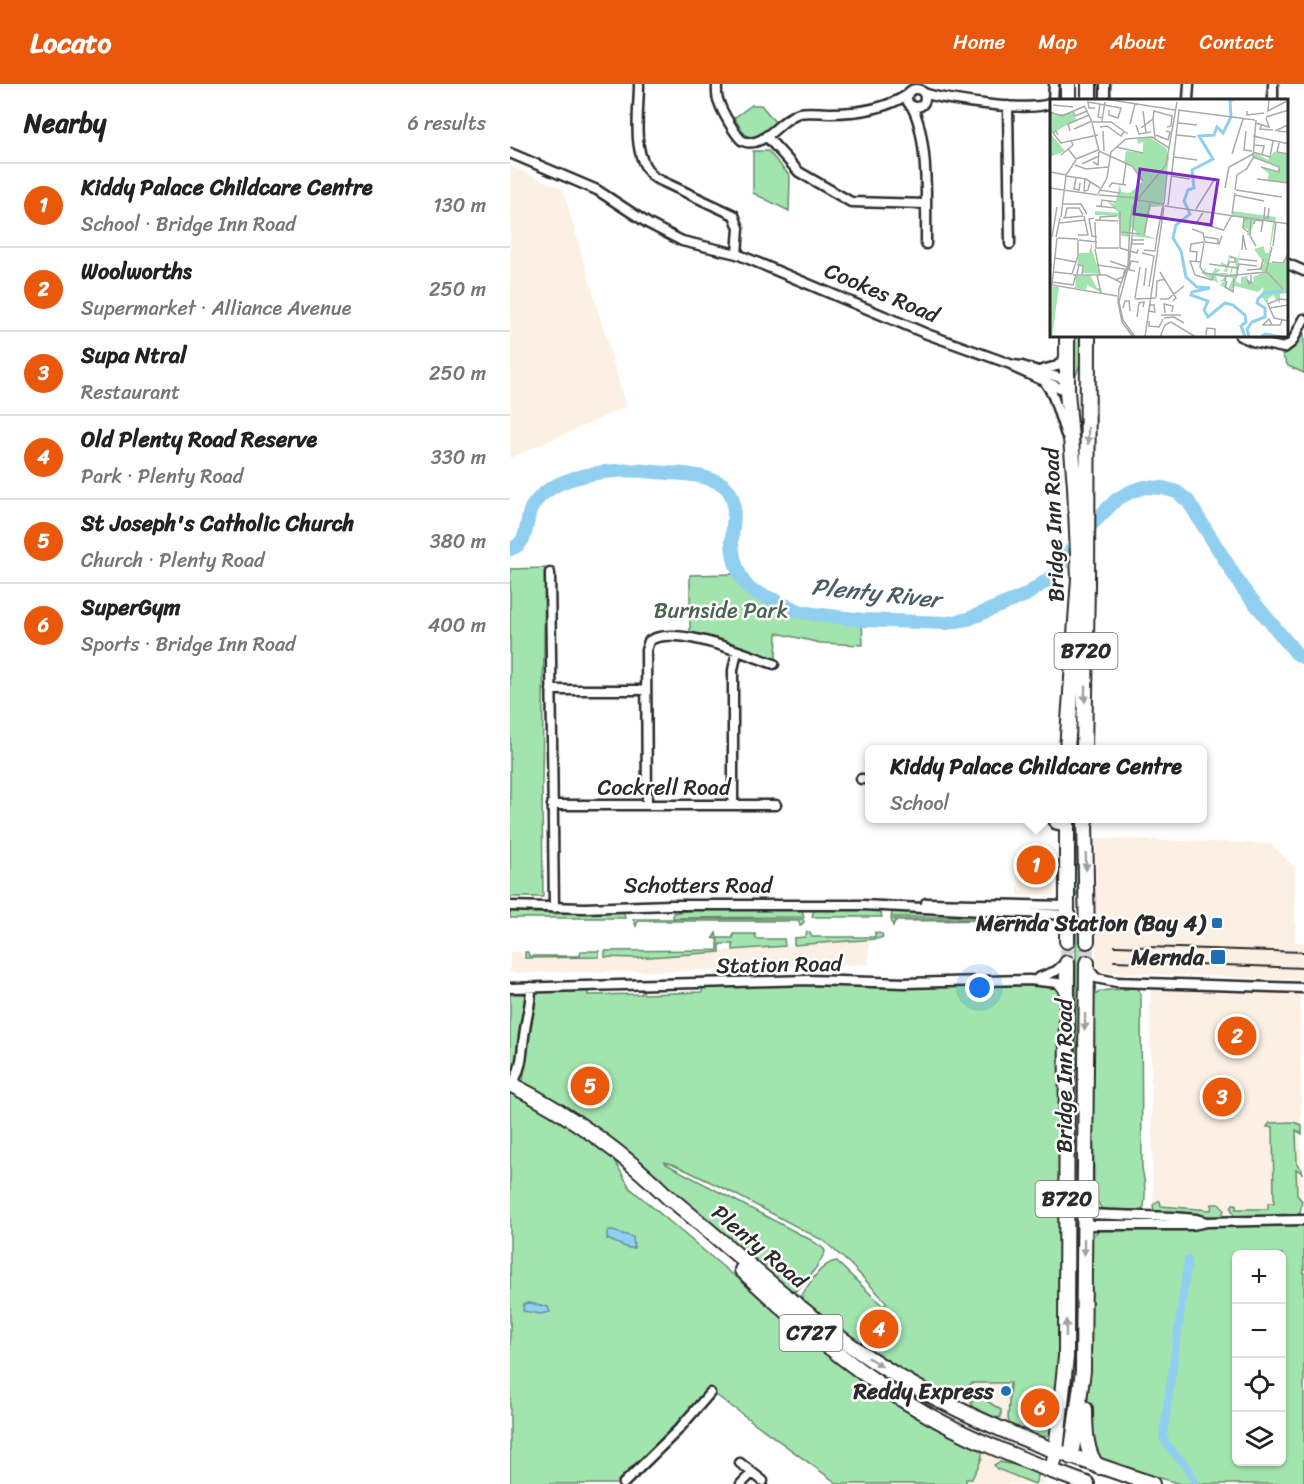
<!DOCTYPE html>
<html lang="en">
<head>
<meta charset="utf-8">
<style>
	body { margin:0; font-family:Sriracha,sans-serif; background:#f2f2f2; color:#222 }
	.controls { position:absolute; right:18px; bottom:18px; display:grid; overflow:hidden; border-radius:9px; box-shadow:0 2px 4px #0004 }
	.controls button { width:54px; height:54px; display:grid; place-items:center; padding:0; border:0; border-bottom:2px solid #e0e0e0; background:#fff; color:#222; font:30px sans-serif }
	.you { position:absolute; left:470px; top:904px; width:21px; height:21px; margin:-15px; border:4px solid #fff; border-radius:50%; background:#1a73e8; box-shadow:0 0 0 9px #1a73e833 }
	.badge { display:grid; place-items:center; width:39px; height:39px; border-radius:50%; background:#ea580c; color:#fff; font-size:20px; font-weight:700 }
	.pin { position:absolute; translate:-50% -50%; border:3px solid #fff; box-shadow:0 2px 6px #0006 }
	.popup { position:absolute; left:355px; top:661px; width:342px; height:78px; box-sizing:border-box; display:grid; place-content:center; border-radius:9px; background:#fff; filter:drop-shadow(0 2px 4px #0005); font-size:20px; white-space:nowrap; color:#767676 }
	.popup b { font-size:22px; color:#222 }
	.popup::after { content:''; position:absolute; left:50%; top:100%; margin-left:-12px; border:12px solid transparent; border-top-color:#fff }
	.list { margin:0; padding:0; list-style:none }
	h2 { display:flex; justify-content:space-between; align-items:center; height:78px; margin:0; padding:0 24px; font-size:26px }
	h2 small { font-size:20px; font-weight:400; color:#767676 }
	.list li { display:grid; grid-template-columns:39px 1fr auto; gap:18px; align-items:center; box-sizing:border-box; height:84px; padding:0 24px; border-top:2px solid #e0e0e0 }
	.list b { display:block; font-size:22px; white-space:nowrap }
	.list p { margin:0; font-size:20px; white-space:nowrap; color:#767676 }
	.list em { font-size:20px; font-style:normal; color:#767676 }
	.icon { flex:none; width:33px; height:33px; fill:none; stroke:currentColor; stroke-width:2; stroke-linecap:round; stroke-linejoin:round }
	.map { position:relative; flex:none; width:794px; height:1400px; overflow:hidden }
	header { display:flex; align-items:center; gap:36px; box-sizing:border-box; height:84px; padding:0 30px; background:#ea580c; color:#fff }
	header strong { font-size:28px }
	nav { display:flex; gap:33px; margin-inline-start:auto; font-size:21px }
	main { display:flex }
	aside { flex:1; background:#fff }
	.map>svg:first-child { display:block }
	.built { fill:#fcf0e4 }
	.green { fill:#a1e4ae; stroke:#66886c; stroke-width:1.5; fill-rule:evenodd }
	.water { fill:#91cff1; stroke:#688da2; stroke-width:1.5 }
	.lines { fill:none; stroke-linecap:round; stroke-linejoin:round }
	.canal { stroke:#91cff1; stroke-width:8 }
	.river { stroke:#91cff1; stroke-width:14 }
	.primary-tunnel { stroke:#d5d5d5; stroke-width:14; stroke-dasharray:14 7; stroke-linecap:butt }
	.minor-casing { stroke:#2b2b2b; stroke-width:13 }
	.primary-casing { stroke:#2b2b2b; stroke-width:18 }
	.trunk-casing { stroke:#2b2b2b; stroke-width:18 }
	.minor { stroke:#fff; stroke-width:8 }
	.primary { stroke:#fff; stroke-width:14 }
	.trunk { stroke:#fff; stroke-width:14 }
	.rail { stroke:#2b2b2b; stroke-width:2 }
	.oneway { fill:#a0a0a0 }
	.poi-dot { fill:#1f6fb2; stroke:#fff; stroke-width:2 }
	.labels { text-anchor:middle; stroke-width:5; stroke-linejoin:round; paint-order:stroke }
	.shield { fill:#fff; stroke:#6b6b6b; stroke-width:1.5 }
	.shield-label { font-size:21px; font-weight:bold; fill:#2b2b2b }
	.street-label { font-size:22px; fill:#2b2b2b; stroke:#fff }
	.park-label { font-size:22px; fill:#4e6252; stroke:#fff }
	.poi-label { font-size:22px; font-weight:bold; fill:#2b2b2b; stroke:#fff; text-anchor:end }
	.water-label { font-size:24px; font-style:italic; fill:#4a5c66; stroke:#fff }
	.inset-river { fill:none; stroke:#91cff1; stroke-width:3 }
	.inset-road { fill:none; stroke:#aaa; stroke-width:1.5 }
	.view { fill:#7b2cbf; fill-opacity:0.15; stroke:#7b2cbf; stroke-width:3 }
	.inset-edge { fill:none; stroke:#2b2b2b; stroke-width:3 }
</style>
</head>
<body>
<header>
<strong>Locato</strong>
<nav><a>Home</a><a>Map</a><a>About</a><a>Contact</a></nav>
</header>
<main>
<aside>
<h2>Nearby<small>6 results</small></h2>
<ul class="list">
<li><span class="badge">1</span><div><b>Kiddy Palace Childcare Centre</b><p>School · Bridge Inn Road</p></div><em>130 m</em></li>
<li><span class="badge">2</span><div><b>Woolworths</b><p>Supermarket · Alliance Avenue</p></div><em>250 m</em></li>
<li><span class="badge">3</span><div><b>Supa Ntral</b><p>Restaurant</p></div><em>250 m</em></li>
<li><span class="badge">4</span><div><b>Old Plenty Road Reserve</b><p>Park · Plenty Road</p></div><em>330 m</em></li>
<li><span class="badge">5</span><div><b>St Joseph's Catholic Church</b><p>Church · Plenty Road</p></div><em>380 m</em></li>
<li><span class="badge">6</span><div><b>SuperGym</b><p>Sports · Bridge Inn Road</p></div><em>400 m</em></li>
</ul>
</aside>
<div class="map">
<svg width="794" height="1400" viewBox="0 0 794 1400">
	<rect width="100%" height="100%" fill="#fff"/>
	<filter id="ink" filterUnits="userSpaceOnUse"><feTurbulence type="fractalNoise" baseFrequency=".0167" numOctaves="2"/><feDisplacementMap in="SourceGraphic" scale="12" xChannelSelector="R" yChannelSelector="G"/><feConvolveMatrix kernelMatrix="1 2 1 2 8 2 1 2 1" color-interpolation-filters="sRGB"/></filter>
	<g filter="url(#ink)">
		<path class="built" d="M0,82L53,105L116,323L0,374Z
			M586,754L761,760L785,784V858H794V896L593,888L588,886L586,881Z
			M508,771H544V811H508Z
			M359,856V880L223,886L0,889V868H10L16,874L124,873Z
			M643,903H698L702,906L760,908L769,906L785,909L790,913L792,1122L788,1131L692,1133L644,1128L643,1121L640,911Z
			M459,1299H500V1341L502,1342L438,1312L441,1313Z
			M470,1364L501,1381L516,1383L526,1387L531,1392L535,1400H456V1390Z"/>
		<path class="green" d="M242,21H251L266,39L249,54L242,55L234,49L224,34Z
			M243,67H258L280,92L279,127L243,109Z
			M794,244V289L778,282L771,269C785,269 788,255 794,244Z
			M561,252H571L570,280L565,294H563Z
			M35,484L32,699L33,813H0V485Z
			M223,490C234,513 240,507 259,517C264,520 268,525 274,528C299,539 327,535 352,539L353,561L310,559L267,549L266,577L180,550V491Z
			M562,735H566L568,805L565,816L564,814Z
			M304,825H370L372,833H302Z
			M383,825L531,833L529,834L505,833H381Z
			M113,826L115,834H0V827C38,831 75,830 113,826Z
			M181,826H292L294,833L163,834V829Z
			M123,835H293L294,838L290,842L289,837H128L126,842Z
			M381,835H511L514,843L513,847H511L509,842L505,841V836L385,837L383,842Z
			M568,839H571L572,842L570,922L569,1119V1123L566,1125L564,1122L566,1077V842Z
			M297,848L300,849L302,853H365V848L372,850L373,853L367,855L284,861V854L295,853Z
			M206,849L207,854H223V850H245L246,855H274L275,862L223,866V860H210V868L124,874L95,873V867L208,866V856L203,854Z
			M71,867H89V873L15,874V868H18L19,872H70Z
			M302,900L382,904L541,901H545L551,907L550,1286L546,1302L542,1349C531,1358 511,1347 500,1341L498,1335L500,1299H462L447,1312L441,1313L386,1283L347,1257L294,1218L292,1211C300,1198 311,1180 326,1177L373,1222L377,1219L341,1181L314,1157L219,1107L165,1081L155,1078L156,1080L301,1156L314,1165L315,1168C308,1182 297,1197 286,1207H281L134,1083L13,998L18,946L25,921V910L27,908L78,906V911L131,910L132,904L134,910L192,908V903Z
			M622,902L628,904L631,911L632,1084C635,1097 636,1110 634,1123L628,1129L605,1128L591,1124L584,1111C584,1045 581,980 583,913L589,908L597,906L618,905Z
			M8,908L17,909L11,966L5,986L0,988V911Z
			M0,1006L59,1040L102,1072L120,1104L218,1187L470,1364C476,1374 466,1384 462,1395H456V1400H328L199,1306L129,1381L108,1400H0Z
			M783,1038L792,1041V1050L786,1046L787,1080L792,1086V1089L786,1085L787,1111L792,1117L790,1129L785,1132H724L721,1124L723,1120H726V1125H758V1119H764L763,1043H757L758,1041L760,1039Z
			M648,1117H650L651,1122L701,1126L702,1120H710L714,1126L712,1131L709,1133L647,1129L644,1128L643,1121Z
			M794,1140V1400H670L601,1379L586,1372L578,1319L581,1153L591,1145L759,1142ZM726,1170H772V1378H726Z
			M568,1149V1229L556,1345H553L566,1231V1155Z
			M289,1230L436,1333L487,1357L527,1374V1377L459,1348L375,1300Z
			M471,1313L491,1326V1333L484,1334L462,1324L461,1318Z
			M489,1378L516,1383L526,1387L528,1392L525,1400L487,1385L484,1381Z"/>
		<path class="water" d="M99,1146L123,1153L124,1164H118L97,1155V1148Z
			M19,1219L38,1223L40,1228L30,1230L13,1227L14,1220Z"/>
		<g class="lines">
			<path class="canal" d="M678,1176L653,1352C658,1369 678,1377 684,1396"/>
			<path class="river" d="M0,465C21,459 14,436 22,423C42,388 109,384 145,388C165,390 188,389 208,398C233,409 221,440 222,460C223,475 229,496 241,506L289,527L304,530L352,536L438,539L458,535L516,511L546,490L569,453L607,415L622,407L635,403L653,404L667,408L678,417L733,505L786,569L794,574"/>
			<path class="primary-tunnel" d="M557,879V857
				M577,879V857"/>
			<defs>
				<path id="minor" d="M129,0C129,29 120,74 145,94L224,131L229,144L227,170
					M207,0C207,6 206,13 209,18C211,26 227,54 233,57C254,66 270,34 289,29C299,27 311,29 321,29C347,29 375,25 397,11
					M397 14a9 9 0 1 1 18 0a9 9 0 1 1-18 0Z
					M414,9C432,16 529,30 542,18
					M543,16L544,0
					M595,16V0
					M678,16L679,0
					M763,16V0
					M498,22L500,160
					M402,23C419,53 416,124 416,160
					M256,52L289,88L341,118L416,120
					M0,69L87,106L139,140L172,157L227,170L417,250L503,281L512,282L557,296
					M778,180L794,187
					M730,252L745,258L774,264L782,258L794,235
					M505,284L557,307
					M532,286L547,282L556,273
					M535,298L542,309L556,351
					M40,489L44,824
					M41,606H136
					M351,695H360
					M42,721H266
					M137,721L136,566L139,557C164,540 236,570 264,580
					M223,721V586L227,567
					M542,734L545,740L557,743
					M416,819L557,822
					M0,822L75,824L160,821H352L557,831
					M578,884L586,894L606,898L794,904
					M528,894L546,887L555,879
					M0,904L298,896L395,899L519,896L548,899L555,908
					M2,1001C14,979 11,969 15,946C17,929 21,921 21,903
					M575,1130L662,1133L686,1135L697,1138
					M574,1141H682L697,1138L794,1136
					M230,1379L253,1397
					M113,1400L168,1346L200,1309
					M231,1400L242,1389"/>
				<path id="primary" d="M558,16V0
					M579,16V0
					M557,666L569,494L565,402L557,307V252
					M574,666L577,500L578,252
					M557,734V857
					M575,734L577,857
					M0,1000C59,1030 114,1069 161,1116
					M155,1110C218,1161 276,1217 343,1263C405,1307 475,1341 546,1367L556,1273L557,879
					M232,1186C287,1239 346,1289 413,1328C454,1352 498,1370 542,1387
					M575,1325C575,1342 575,1372 589,1383
					M561,1373L573,1287L577,879"/>
				<path id="trunk" d="M577,1400L542,1387L546,1367L642,1400"/>
			</defs>
			<use href="#minor" class="minor-casing"/>
			<use href="#primary" class="primary-casing"/>
			<use href="#trunk" class="trunk-casing"/>
			<use href="#minor" class="minor"/>
			<use href="#primary" class="primary"/>
			<use href="#trunk" class="trunk"/>
			<path class="rail" d="M605,862L794,868
				M604,877L794,884"/>
		</g>
		<defs><path id="oneway-solid" d="M-6-.8H1V-3.2L6.5 0L1 3.2V.8H-6Z" transform="scale(1.5)"/></defs>
		<g class="oneway">
			<use href="#oneway-solid" transform="translate(578 352) rotate(90)"/>
			<use href="#oneway-solid" transform="translate(575 610) rotate(91)"/>
			<use href="#oneway-solid" transform="translate(576 778) rotate(88)"/>
			<use href="#oneway-solid" transform="translate(575 938) rotate(91)"/>
			<use href="#oneway-solid" transform="translate(574 1163) rotate(90)"/>
			<use href="#oneway-solid" transform="translate(556 1244) rotate(-89)"/>
			<use href="#oneway-solid" transform="translate(365 1278) rotate(32)"/>
		</g>
	</g>
	<g class="poi-dot">
		<rect x="701" y="833" width="12" height="12" rx="3"/>
		<rect x="700" y="865" width="16" height="16" rx="3"/>
		<circle cx="496" cy="1307" r="6"/>
	</g>
	<g class="labels">
		<g class="shield">
			<rect x="544.5" y="549" width="63" height="36" rx="4.5"/>
			<rect x="525.5" y="1097" width="63" height="36" rx="4.5"/>
			<rect x="269.5" y="1231" width="63" height="36" rx="4.5"/>
		</g>
		<g class="shield-label">
			<text x="576" y="574">B720</text>
			<text x="557" y="1122">B720</text>
			<text x="301" y="1256">C727</text>
		</g>
		<g class="street-label">
			<text transform="translate(372 208) rotate(23)" y="8">Cookes Road</text>
			<text transform="translate(543 441) rotate(-92)" y="8">Bridge Inn Road</text>
			<text x="154" y="711">Cockrell Road</text>
			<text x="188" y="809">Schotters Road</text>
			<text transform="translate(269 880) rotate(-1)" y="8">Station Road</text>
			<text transform="translate(554 992) rotate(-90)" y="8">Bridge Inn Road</text>
			<text transform="translate(250 1162) rotate(40)" y="8">Plenty Road</text>
		</g>
		<g class="park-label">
			<text x="211" y="534">Burnside Park</text>
		</g>
		<g class="poi-label">
			<text x="695" y="847">Mernda Station (Bay 4)</text>
			<text x="694" y="881">Mernda</text>
			<text x="484" y="1315">Reddy Express</text>
		</g>
		<g class="water-label">
			<text transform="translate(366 509) rotate(6)" y="8">Plenty River</text>
		</g>
	</g>
	<g transform="translate(540 15)">
		<rect width="238" height="238" fill="#fff"/>
		<path d="M0,13L6,16L23,13L26,21L1,35L15,52L0,58ZM99,38L116,49L119,58L113,105L116,107L101,108L99,115L105,117L98,118L95,136L107,140L81,137L88,135L81,128L79,138L71,137L68,117L45,116V112L69,114L57,102L65,105L70,85L71,93L80,94L93,82L83,68L74,65L76,52L93,54V43L88,45L87,40ZM204,53L218,61L224,53L238,55V83L217,82L219,75L211,68L228,73L229,68L204,58ZM183,112L226,118L218,163L233,165L237,156L239,161L238,194L230,195V205L223,196L218,200V206L211,197L214,188L208,193L185,187L184,188L183,192V193V188L181,192L178,190L183,179L176,178L177,190L170,186L174,182L169,183L175,178L166,177L168,184L151,174L156,169L155,173L162,175L165,169L171,171L166,174H177L180,177L181,168L184,166L181,175H186L185,159L180,158L177,173L173,172L176,169L171,166V163L177,166L179,156L188,159L190,150L186,183L191,185V178L199,177L195,181L198,185L204,182L203,178L215,173L208,170L214,164L204,150L214,147L215,154H219L223,123L205,120L200,136H197L198,130L193,129L191,143L194,118H182ZM42,143V151L50,175L32,174L33,167H27L29,154H39ZM40,176L47,189H51L50,193L37,186L36,191L25,189L26,177ZM0,187L9,188L2,238H0Z" fill="#a1e4ae"/>
		<path class="inset-river" d="M184,0L180,2L181,18L173,34L167,28L164,36L149,37L163,60L142,71L144,89L138,91L134,102L140,115L126,126L123,139L131,152L136,178L147,188L160,189L142,193L141,196L158,202L154,211L158,218L175,204L183,206L195,216L196,223L191,227L195,238M199,238L197,230L202,223L215,218V209L207,204L208,200L214,194L234,192M211,238L215,235L231,238"/>
		<path class="inset-road" d="M55,0L125,11M219,0L218,12L239,1M50,5L48,18L53,19M3,6L23,8M35,8L42,23H61L78,35M45,9H39L38,3L71,9L68,19L59,16V11M128,11L205,21M23,12L25,17L37,12M93,12L96,34M197,12V16L214,14M0,13L12,17L35,7M216,18L239,11M103,20L104,12L122,17L121,27L117,28M52,22L55,3M42,24L49,52M128,24L147,26M206,24L219,28L216,19M80,25L85,5M212,25L210,30L223,31M86,26L89,35L101,33M50,28L57,27L71,37L74,33M91,29L103,20L105,39M24,30L42,22M20,32L18,25L39,16M53,32L54,52M196,32L194,51L202,52M225,32L238,26L237,33L228,32M8,36L6,32L3,34L11,44L48,36M106,36L118,41L120,33L116,32M127,36L146,38M203,37L239,45M229,44L227,53L239,55M204,46L214,47L212,56M66,48L93,54M18,50L26,60L48,51M49,52L82,67L93,82M203,53L220,58L223,42M182,55L193,20M11,56L23,46L21,41M124,58L147,61M203,58L229,68V73L211,68M43,63L48,66L49,53M32,65L49,57M25,66L36,70L58,68M0,69V73L16,76M196,71L203,59L206,21M16,76L26,61M16,77L36,80L50,89M121,77L140,80M26,79L24,90L29,91L30,84M35,80L34,92L38,91L40,83M207,80L239,84M73,85L76,65M59,88L62,84L76,86M0,89L48,96M175,89L179,68L203,55M49,91L70,94M185,91L187,76L196,70M186,91L232,98M48,95L57,79L61,53L76,40L102,38L119,49M49,96L87,99M185,96L214,102M12,105H31L37,115M114,105L117,74M114,105L87,101L116,66L127,3M118,106L129,12M46,107L66,109M115,107L239,125M51,108L52,101L66,103M215,108L214,119H218L219,109M146,110L164,81M154,112L147,123L173,131M182,115L185,94M11,118L16,77M13,119L33,117M15,119L17,109H29L33,116M44,119L39,120L42,137L47,138M201,119L200,137L206,147M45,121L68,122M50,121V118L67,117M45,123L46,149H69M10,124L35,121M204,125L205,121L213,122L211,133M142,130L153,134L155,143M173,132L182,116M71,133L90,135M198,133L193,129L194,119L198,120M28,136H38L34,117M94,136L100,104M107,137L113,106M2,138L7,108M6,138L10,119M155,138L168,140V145M7,139L2,186L67,197M8,139L28,140M29,141L47,143M155,143L169,145L172,137M94,145H82V141H94M223,147L226,123M70,149V112M70,149L87,154L88,150M45,150L50,176M94,151L105,152L107,137M192,151L193,136L196,151M92,154L104,157L99,188M5,159L26,163M189,160L207,162M60,162L77,168M146,163L147,153L140,152L141,145L154,143M151,163L140,162L145,176L162,181L164,175M222,163L233,164L238,155M159,165L188,169M47,166L75,170L73,178L65,181M178,167L179,163H185V159L180,158M197,171L211,170L213,160M85,172L79,171L81,162L89,163M4,173L22,175L28,157V141M110,173L126,199L123,202M217,173L233,190M154,174L150,168L154,144M154,174L175,177M27,175L29,166L33,167L32,175M23,176H56L72,184M47,176L51,194M186,179L189,165L207,167M175,182L176,177L216,173L222,148M177,182L175,188L183,193L184,179M2,183L23,186L26,176M201,184L196,180L199,185L201,184V176M94,187L96,169M106,198L107,182L115,180M85,199L90,168M85,200L106,199M110,200H118L134,187M239,201L229,200L218,205L224,219L239,222M73,209L75,202H79L80,212M220,209L238,206M104,213L99,212L100,206H104L105,214M115,214L114,205L123,207L122,213M111,216H131M87,218L89,204L94,203L93,208M114,219L124,218L134,224M99,222V227L109,228L113,220M222,226H213L219,220L222,226H230L232,221M156,236L157,229L165,230V238M83,238L72,223L68,203L69,190L78,166L80,123L82,110L86,101L79,165L69,203L73,221L85,238M95,238L114,108M110,238L115,226L121,223L146,238"/>
		<path class="view" d="M90,70L168,81L161,126L84,115Z"/>
		<rect width="238" height="238" class="inset-edge"/>
	</g>
</svg>
<div class="controls">
<button>+</button>
<button>−</button>
<button><svg class="icon" aria-label="locate" viewBox="0 0 24 24"><circle cx="12" cy="12" r="6"/><path d="M12 2v4M12 18v4M2 12h4M18 12h4"/></svg></button>
<button><svg class="icon" aria-label="layers" viewBox="0 0 24 24"><path d="M12 4l9 5-9 5-9-5zM3 14l9 5 9-5"/></svg></button>
</div>
<div class="you"></div>
<div class="pin badge" style="left:526px;top:781px">1</div>
<div class="popup"><b>Kiddy Palace Childcare Centre</b>School</div>
<div class="pin badge" style="left:727px;top:952px">2</div>
<div class="pin badge" style="left:712px;top:1013px">3</div>
<div class="pin badge" style="left:369px;top:1245px">4</div>
<div class="pin badge" style="left:80px;top:1002px">5</div>
<div class="pin badge" style="left:530px;top:1324px">6</div>
</div>
</main>
</body>
</html>
